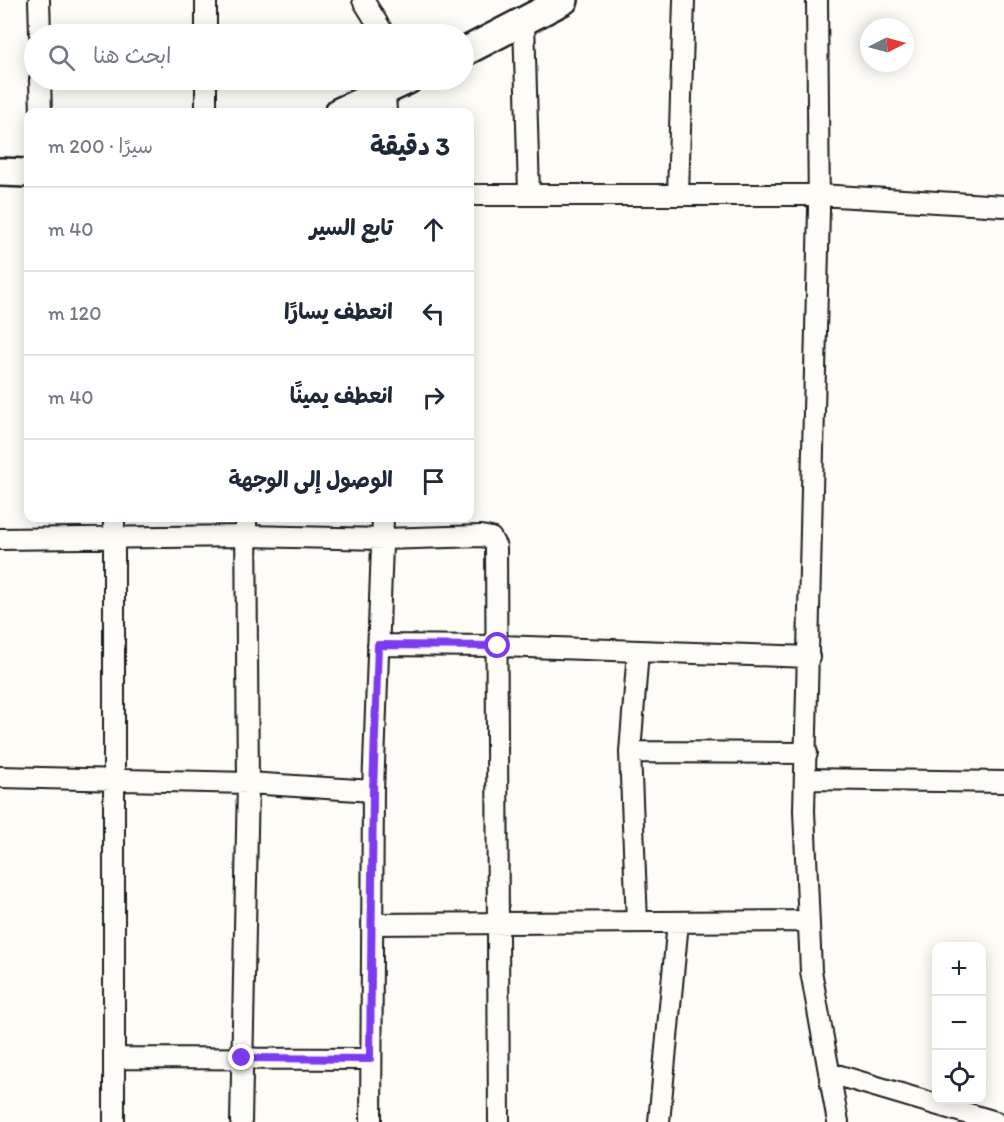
<!DOCTYPE html>
<html lang="ar">
<head>
<meta charset="utf-8">
<style>
	body { margin:0; font-family:Itim,"Playpen Sans Arabic",sans-serif; background:#f2f2f3; color:#1f2937; direction:rtl }
	.controls { position:absolute; right:18px; bottom:18px; display:grid; overflow:hidden; border-radius:12px; box-shadow:0 3px 15px #0003 }
	.controls button { width:54px; height:54px; display:grid; place-items:center; padding:0; border:0; border-bottom:2px solid #e0e1e3; background:#fff; color:#1f2937; font:30px sans-serif }
	.compass { position:absolute; left:860px; top:18px; width:54px; height:54px; border-radius:50%; background:#fff; box-shadow:0 3px 15px #0003; rotate:84deg }
	.stop { position:absolute; width:18px; height:18px; margin:-14px; border:4px solid #7c3aed; border-radius:50%; background:#fff }
	.stop.end { background:#7c3aed; border-color:#fff; box-shadow:0 2px 6px #0008 }
	.list { margin:0; padding:0; list-style:none }
	h2 { display:flex; justify-content:space-between; align-items:center; height:78px; margin:0; padding:0 24px; font-size:26px }
	h2 small { font-size:20px; font-weight:400; color:#747a83 }
	.list li { display:grid; grid-template-columns:39px 1fr auto; gap:18px; align-items:center; box-sizing:border-box; height:84px; padding:0 24px; border-top:2px solid #e0e1e3 }
	.list b { display:block; font-size:22px; white-space:nowrap }
	.list em { font-size:20px; font-style:normal; color:#747a83 }
	.icon { flex:none; width:33px; height:33px; fill:none; stroke:currentColor; stroke-width:2; stroke-linecap:round; stroke-linejoin:round }
	.map { position:relative; flex:none; width:1004px; height:1122px; overflow:hidden; direction:ltr }
	.search { position:absolute; background:#fff; box-shadow:0 3px 15px #0003; left:24px; top:24px; width:450px; height:66px; display:flex; align-items:center; gap:15px; box-sizing:border-box; padding:0 21px; border-radius:33px; color:#747a83; font-size:22px }
	.panel { position:absolute; background:#fff; box-shadow:0 3px 15px #0003; left:24px; top:108px; width:450px; height:414px; border-radius:12px; direction:rtl }
	.map>svg:first-child { display:block }
	.lines { fill:none; stroke-linecap:round; stroke-linejoin:round }
	.street-casing { stroke:#1c1c1c; stroke-width:24 }
	.secondary-casing { stroke:#1c1c1c; stroke-width:32 }
	.street { stroke:#fdfcf7; stroke-width:20 }
	.secondary { stroke:#fdfcf7; stroke-width:27 }
	.route { stroke:#7c3aed; stroke-width:8 }
</style>
</head>
<body>
<div class="map">
<svg width="1004" height="1122" viewBox="0 0 1004 1122">
	<rect width="100%" height="100%" fill="#fdfcf7"/>
	<filter id="ink" filterUnits="userSpaceOnUse"><feTurbulence type="fractalNoise" baseFrequency=".0167" numOctaves="2"/><feDisplacementMap in="SourceGraphic" scale="12" xChannelSelector="R" yChannelSelector="G"/><feConvolveMatrix kernelMatrix="1 2 1 2 8 2 1 2 1" color-interpolation-filters="sRGB"/></filter>
	<g filter="url(#ink)">
		<g class="lines">
			<defs>
				<path id="street" d="M39,0L40,34
					M206,0V34
					M363,0L384,34
					M817,0L819,210L804,811L811,971L838,1122
					M524,22L529,193
					M40,80L41,112
					M206,80V112
					M385,91L386,112
					M678,194L684,0
					M470,195H819L1004,206
					M114,518V1122
					M0,539L246,536L383,539L481,536L491,538L496,547L499,1122
					M378,645L498,646L809,657
					M630,752L807,753
					M0,777L248,783L373,791
					M806,779L1004,782
					M637,922L630,752L638,651
					M372,924L808,921
					M114,1058L370,1059
					M830,1073L996,1122
					M241,1122L248,783L246,518
					M371,1122L373,791L383,518
					M659,1122L678,922"/>
				<path id="secondary" d="M464,52L564,0
					M339,112L408,80
					M0,172L28,173"/>
			</defs>
			<use href="#street" class="street-casing"/>
			<use href="#secondary" class="secondary-casing"/>
			<use href="#street" class="street"/>
			<use href="#secondary" class="secondary"/>
		</g>
	</g>
	<g class="lines" filter="url(#ink)">
		<path class="route" d="M242,1058L370,1059L373,792L378,645L498,646"/>
	</g>
</svg>
<div class="controls">
<button>+</button>
<button>−</button>
<button><svg class="icon" aria-label="locate" viewBox="0 0 24 24"><circle cx="12" cy="12" r="6"/><path d="M12 2v4M12 18v4M2 12h4M18 12h4"/></svg></button>
</div>
<svg class="compass" viewBox="-18 -18 36 36"><path d="M0-13l5 13h-10z" fill="#e53935"/><path d="M0 13l5-13h-10z" fill="#747a83"/></svg>
<div class="stop" style="left:498px;top:646px"></div>
<div class="stop end" style="left:242px;top:1058px"></div>
<div class="search"><svg class="icon" aria-label="search" viewBox="0 0 24 24"><circle cx="10" cy="10" r="6"/><path d="M15 15l6 6"/></svg>ابحث هنا</div>
<section class="panel">
<h2>3 دقيقة<small>سيرًا · 200 m</small></h2>
<ul class="list">
<li><svg class="icon" aria-label="ahead" viewBox="0 0 24 24"><path d="M12 20V5M6 11l6-6 6 6"/></svg><div><b>تابع السير</b></div><em>40 m</em></li>
<li><svg class="icon" aria-label="left" viewBox="0 0 24 24"><path d="M17 20v-9H6M10 6l-5 5 5 5"/></svg><div><b>انعطف يسارًا</b></div><em>120 m</em></li>
<li><svg class="icon" aria-label="right" viewBox="0 0 24 24"><path d="M7 20v-9h11M14 6l5 5-5 5"/></svg><div><b>انعطف يمينًا</b></div><em>40 m</em></li>
<li><svg class="icon" aria-label="arrive" viewBox="0 0 24 24"><path d="M6 21V4h12l-3 4 3 4H6"/></svg><div><b>الوصول إلى الوجهة</b></div></li>
</ul>
</section>
</div>
</body>
</html>
